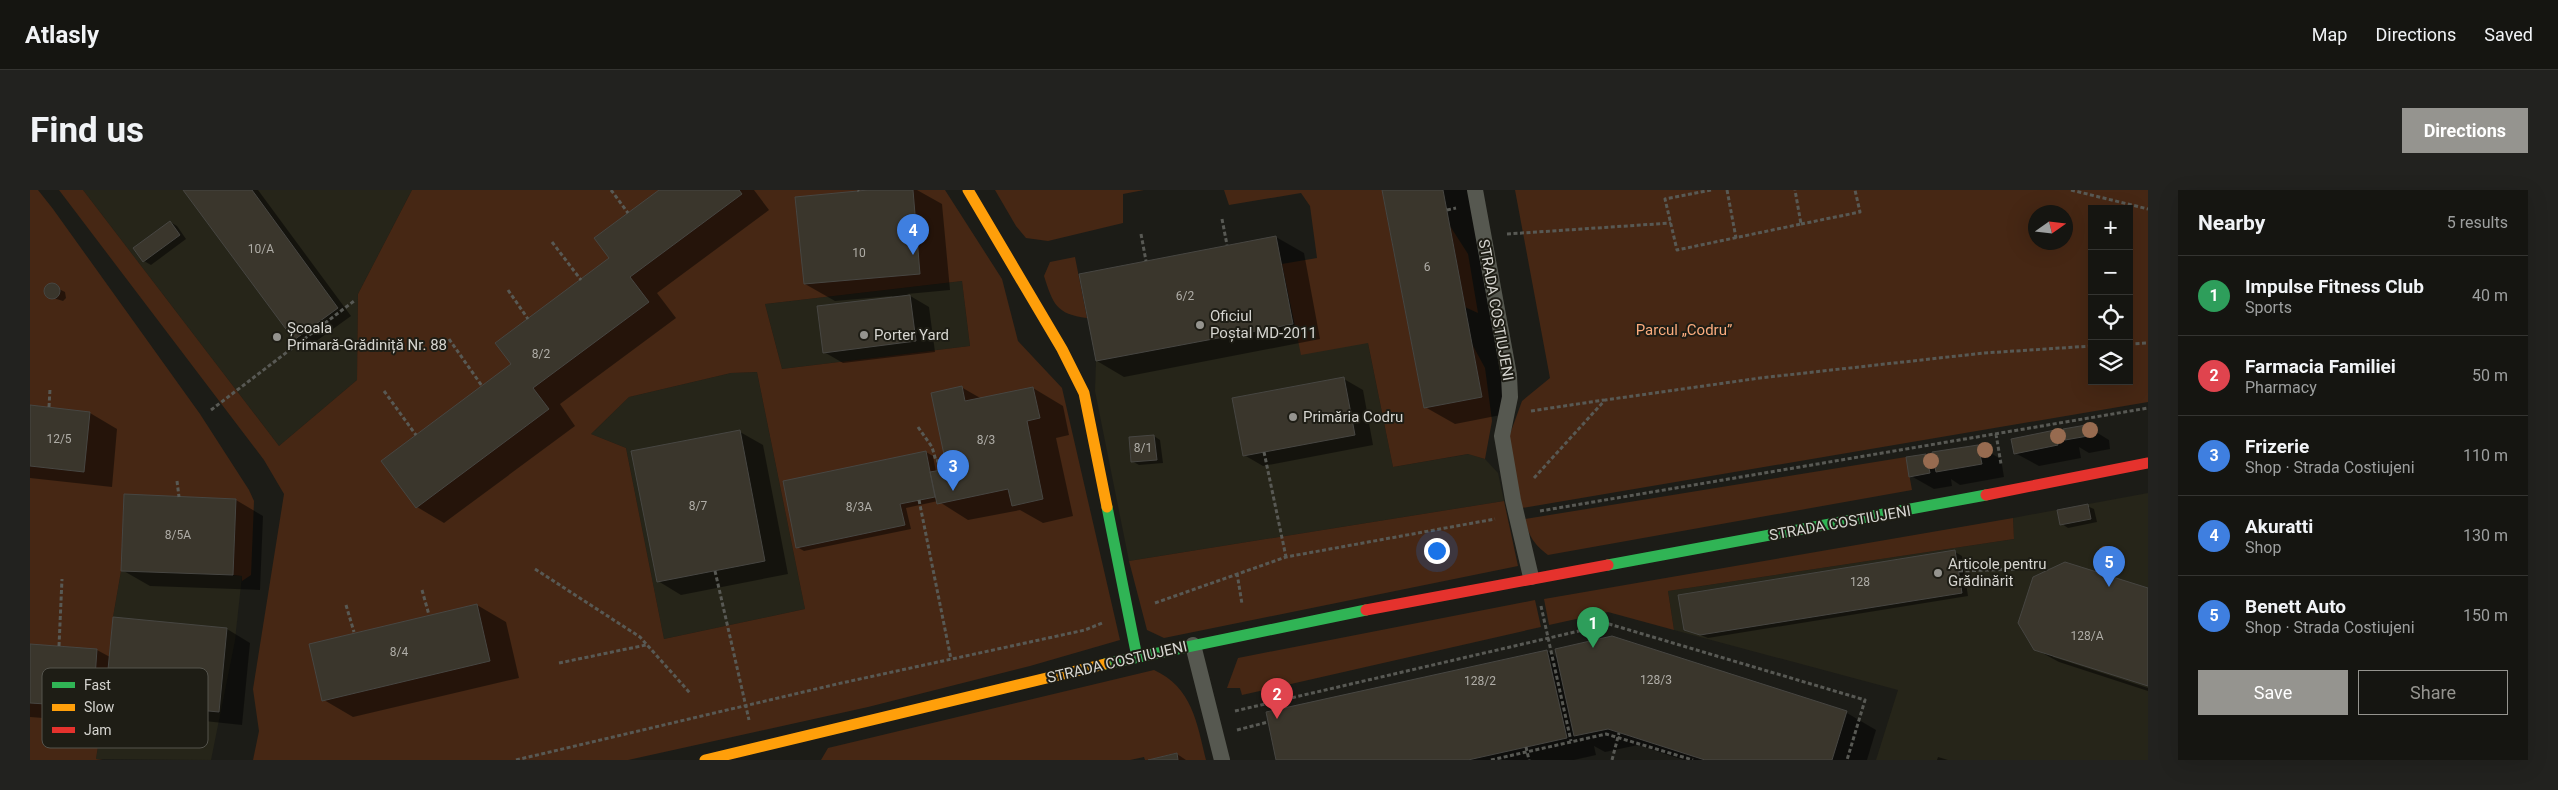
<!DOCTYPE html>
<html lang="en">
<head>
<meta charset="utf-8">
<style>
	body { margin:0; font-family:Roboto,sans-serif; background:#22221f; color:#f1f3f6 }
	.controls { position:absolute; right:15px; top:15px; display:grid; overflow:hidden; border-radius:0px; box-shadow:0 5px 20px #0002 }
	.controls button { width:45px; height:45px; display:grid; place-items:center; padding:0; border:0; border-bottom:1px solid #343431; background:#151511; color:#f1f3f6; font:25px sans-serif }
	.compass { position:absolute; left:1998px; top:15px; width:45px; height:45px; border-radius:50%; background:#151511; box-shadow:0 5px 20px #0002; rotate:76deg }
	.you { position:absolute; left:1406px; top:360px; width:18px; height:18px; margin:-12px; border:4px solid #fff; border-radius:50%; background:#1a73e8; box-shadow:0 0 0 8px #1a73e833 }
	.badge { display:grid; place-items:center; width:32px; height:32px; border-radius:50%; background:#95948f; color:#fff; font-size:16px; font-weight:700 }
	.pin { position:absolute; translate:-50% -41px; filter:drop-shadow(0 1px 2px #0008) }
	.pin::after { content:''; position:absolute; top:26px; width:18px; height:15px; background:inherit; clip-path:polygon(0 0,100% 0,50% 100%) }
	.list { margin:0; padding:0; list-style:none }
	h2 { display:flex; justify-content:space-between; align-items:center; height:65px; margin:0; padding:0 20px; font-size:21px }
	h2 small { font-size:16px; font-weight:400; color:#9d9f9f }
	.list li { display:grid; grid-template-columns:32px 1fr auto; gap:15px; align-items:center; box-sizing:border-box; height:80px; padding:0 20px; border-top:1px solid #343431 }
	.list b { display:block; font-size:19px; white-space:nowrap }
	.list p { margin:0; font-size:16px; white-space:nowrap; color:#9d9f9f }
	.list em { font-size:16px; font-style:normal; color:#9d9f9f }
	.actions { display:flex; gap:10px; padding:15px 20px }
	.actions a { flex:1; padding:11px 0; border:1px solid #95948f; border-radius:0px; text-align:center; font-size:18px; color:#95948f }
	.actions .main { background:#95948f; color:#fff }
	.icon { flex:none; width:28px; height:28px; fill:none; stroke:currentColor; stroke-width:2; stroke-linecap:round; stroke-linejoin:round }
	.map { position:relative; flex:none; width:2118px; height:570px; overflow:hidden; border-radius:0px }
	header { display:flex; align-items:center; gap:30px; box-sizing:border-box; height:70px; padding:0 25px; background:#151511; border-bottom:1px solid #343431 }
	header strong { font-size:24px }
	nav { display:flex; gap:28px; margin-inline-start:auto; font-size:18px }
	.intro { display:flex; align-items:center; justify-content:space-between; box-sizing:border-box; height:120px; padding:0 30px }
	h1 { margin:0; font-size:35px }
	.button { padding:12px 22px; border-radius:0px; background:#95948f; color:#fff; font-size:18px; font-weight:700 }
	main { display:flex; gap:30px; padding:0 30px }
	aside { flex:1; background:#151511; border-radius:0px; box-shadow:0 5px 20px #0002 }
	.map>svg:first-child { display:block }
	.built { fill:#262519 }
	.green { fill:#462714; fill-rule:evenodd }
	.shadow { fill:#0007 }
	.building { fill:#3a362c; stroke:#474642 }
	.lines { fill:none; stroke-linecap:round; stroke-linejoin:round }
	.path { stroke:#585954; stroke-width:3; stroke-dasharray:4 2.5; stroke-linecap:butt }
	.lane { stroke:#565850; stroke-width:16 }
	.fast { stroke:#30b455; stroke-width:11 }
	.slow { stroke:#ff9f0a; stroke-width:11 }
	.jam { stroke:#e5322d; stroke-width:11 }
	.tree { fill:#976b50 }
	.poi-dot { fill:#95948f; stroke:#1e1d15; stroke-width:2 }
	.labels { text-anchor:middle; stroke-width:4; stroke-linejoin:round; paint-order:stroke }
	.number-label { font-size:12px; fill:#afada7 }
	.street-label { font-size:15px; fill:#d6d5d0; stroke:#1e1d15 }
	.poi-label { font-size:15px; fill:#d6d5d0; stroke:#1e1d15; text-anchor:start }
	.park-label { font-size:15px; fill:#fbac7e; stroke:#1e1d15 }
	.key { fill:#1e1d15; stroke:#55544d; stroke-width:1 }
	.key-label { font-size:14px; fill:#d6d5d0 }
</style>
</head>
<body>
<header>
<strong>Atlasly</strong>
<nav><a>Map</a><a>Directions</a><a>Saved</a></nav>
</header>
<div class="intro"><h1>Find us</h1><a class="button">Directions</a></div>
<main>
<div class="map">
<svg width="2118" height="570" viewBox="0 0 2118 570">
	<rect width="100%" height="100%" fill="#1c1c17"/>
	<path class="built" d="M53,0H382L328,104L327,190L249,256Z
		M1246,46L1263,134L1338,153L1363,277L1439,264L1455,269L1468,283L1474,311L1099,371L1065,201L1066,171L1049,84Z
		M932,91L940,156L752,179L735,114Z
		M727,182L775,419L634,449L596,258L561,244L599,207L701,183Z
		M2118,303V570H1846L1868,500L1644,440L1638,401L1984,349L1983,328Z
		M91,381L212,386L205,450L181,570L66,569L75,511L83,427Z"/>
	<path class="green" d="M0,0H8L23,19L170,224L219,300L224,311L221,385L212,391V386L203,385L206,309L94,305L91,381L83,427L75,511L66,569L73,570H0Z
		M29,0H53L249,256L327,190L328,104L382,0H915L972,89L988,151L1032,198L1090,450L1000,476L838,517L598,570H223L229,541L223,499L254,304L234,270ZM932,91L940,156L752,179L735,114ZM727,182L775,419L634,449L596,258L561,244L599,207L701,183Z
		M965,0H1114L1093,4V33L1018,51L996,48L986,36Z
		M1194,0H1352L1394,218L1452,207L1442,154L1455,178L1462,231L1455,269L1438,264L1363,277L1338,153L1271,165L1252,74L1287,68L1280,16L1271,3L1199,15Z
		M1485,0H2118V212L1492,318L1480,256V244L1492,211L1520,188ZM2062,19H2099V191H2062ZM2006,22H2036V52H2006Z
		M1420,36L1438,64L1448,123L1435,117Z
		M1045,67L1057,128C1026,124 1023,114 1014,86L1020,72Z
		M1876,267L1882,300L1518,365C1504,354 1499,347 1495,329Z
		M1474,311L1488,376L1134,448L1117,440L1099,371Z
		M1983,328L1984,349L1638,401L1644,440L1578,422L1519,435L1514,409Z
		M1505,410L1511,437L1212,505L1210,498H1197L1208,468Z
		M1124,480C1162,497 1167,533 1176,570H1148L1146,563L1118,570H1115L1114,567L1100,570H791L798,558Z"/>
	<path class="shadow" d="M155,0H228L321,126L278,157L265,150Z
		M631,0H724L739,20L627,103L646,128L530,214L545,236L414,333L387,317L482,174L581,69Z
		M852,0H887L912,14L920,100L877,104L899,117L905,162L813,173L794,162L863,108L862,106L805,111L775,94Z
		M1354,0H1439L1481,223L1425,234L1395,217Z
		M140,32L147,36L156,49L121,75L114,71Z
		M1246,47L1274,63L1290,149L1094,187L1067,171Z
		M21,95L35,102L36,108L33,111L17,106L15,100Z
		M1314,189L1333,200L1343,255L1233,276L1214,265Z
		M931,197L952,209L1003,198L1033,216L1039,245L1026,248L1043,326L1013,333L990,320L938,330L908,311L876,318L881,339L774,361L767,357L896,262L903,266L906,282L918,280Z
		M0,217L60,223L87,239L82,297L0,288Z
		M2056,236L2079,250L2080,259L2059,263L2049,257L2051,268L2009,276L1985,263L2025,242L2036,248Z
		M710,242L733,255L758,384L651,405L628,391Z
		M1124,246L1130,250L1133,273L1109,275L1102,271Z
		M1948,256L1971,269L1974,287L1930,295L1921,289L1922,296L1904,299L1881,286L1896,265L1905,270Z
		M206,310L233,326L230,400L120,396L92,380Z
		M2057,316L2064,319L2067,332L2038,338L2032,334Z
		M1925,362L1932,366L1938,406L1678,448L1655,439Z
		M2118,400V495L2023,464V467L2118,498V501L2029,472L2005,459Z
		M447,415L476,432L489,488L323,527L294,510Z
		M197,439L220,453L212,535L99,523L94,520L93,534L0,527V455L67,460L80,467Z
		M1582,448L1817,523L1846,540L1837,570H1654L1608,555L1575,562L1564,556L1566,565L1544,570H1248L1517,461L1528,468Z
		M1147,564L1156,570H1123Z
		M1908,567L1918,570H1907Z"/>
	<path class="building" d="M153,0H222L308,118L264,150Z
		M629,0H709L712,4L600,87L619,112L503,198L519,219L386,318L351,271L481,174L465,153L579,68L564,48Z
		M883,0L890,84L774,94L765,7L838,0Z
		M1352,0H1413L1452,207L1394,218Z
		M140,31L150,45L113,72L103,58Z
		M1246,46L1263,134L1066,171L1049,84Z
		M14 101a8 8 0 1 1 16 0a8 8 0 1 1-16 0Z
		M880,105L886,151L793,163L787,116Z
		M1314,187L1325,245L1213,266L1202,208Z
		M932,196L935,211L1003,197L1010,228L997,231L1013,309L982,316L978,299L907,314L900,282L917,279L901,203Z
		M0,215L60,222L54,282L0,276Z
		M2056,235L2058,246L2035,250L2033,239Z
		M710,240L735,371L627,392L601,261Z
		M2025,240L2028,255L1984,264L1981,249Z
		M1124,245L1127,270L1101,272L1099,247Z
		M1948,255L1952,274L1906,282L1902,262Z
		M896,261L905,307L870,314L875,335L766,358L753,291Z
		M1896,264L1900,283L1879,287L1876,267Z
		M94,304L206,309L203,385L91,381Z
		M2058,314L2061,329L2030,335L2027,320Z
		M1925,360L1932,403L1670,445L1654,440L1648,405Z
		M2035,372L2118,398V496L2004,460L1988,433L2003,387Z
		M447,414L460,471L292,511L279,454Z
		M83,427L197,438L189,522L75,511Z
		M1582,446L1817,521L1802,570H1675L1578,539L1544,546L1525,459Z
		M0,454L67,459L63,517L0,513Z
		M1517,460L1537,548L1438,570H1246L1236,522Z
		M1147,563L1148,570H1118Z"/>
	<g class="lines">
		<path class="path" d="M581,0L598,23
			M828,0L829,1
			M1681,0L1635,9L1647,60L1771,34L1765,0
			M1697,0L1706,48
			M2041,0L2118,19
			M1417,20L1426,18
			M1192,29L1197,55
			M1771,34L1830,22L1825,0
			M1111,44L1116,71
			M1477,44L1641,33
			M522,52L551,90
			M478,100L498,129
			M419,149L452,196
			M2099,154L2118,153
			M354,201L386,245
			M19,217L20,199
			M181,220L324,111
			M1501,221L1574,210
			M888,237L902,257L906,271L915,270
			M1966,244L1971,274
			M1234,262L1256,367
			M1504,288L1575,210L1730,188L1954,163L2062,156
			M147,291L149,307
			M889,310L921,469
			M1510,321L2118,218
			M505,379L610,447L660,503
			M685,381L719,530
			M1929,381L1988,379
			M1207,383L1212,414
			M392,400L399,425
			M1125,413L1256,367L1465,329
			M316,415L324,442
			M1511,416L1541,551
			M29,456L32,389
			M529,473L616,455
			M1205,521L1579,434L1835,510L1817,570
			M1207,540L1238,532
			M1496,557L1499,570
			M486,570L807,494L1055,440L1072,433
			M1461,570L1576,544L1663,570
			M1582,570L1589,543"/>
		<path class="lane" d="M1445,0L1479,185L1480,207L1472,246L1483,310L1501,387
			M1163,455L1192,570"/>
		<path class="fast" d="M1077,317L1107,467
			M1578,375L1956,305
			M1075,474L1336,420"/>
		<path class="slow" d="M938,0L1032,159L1054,203L1077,317
			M675,570L1075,474"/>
		<path class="jam" d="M1956,305L2118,273
			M1336,420L1578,375"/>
	</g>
	<g class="tree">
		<circle cx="2060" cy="240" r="8"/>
		<circle cx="2028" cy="246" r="8"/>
		<circle cx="1955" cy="260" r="8"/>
		<circle cx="1901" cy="271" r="8"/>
		<circle cx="2076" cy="364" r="8"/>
	</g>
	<g class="poi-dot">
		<circle cx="1170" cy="135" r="5"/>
		<circle cx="834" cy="145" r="5"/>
		<circle cx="247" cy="147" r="5"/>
		<circle cx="1263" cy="227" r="5"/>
		<circle cx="1908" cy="383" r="5"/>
	</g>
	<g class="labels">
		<g class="number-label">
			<text x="231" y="63">10/A</text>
			<text x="829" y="67">10</text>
			<text x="1397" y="81">6</text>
			<text x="1155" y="110">6/2</text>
			<text x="511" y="168">8/2</text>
			<text x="29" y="253">12/5</text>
			<text x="956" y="254">8/3</text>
			<text x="1113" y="262">8/1</text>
			<text x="668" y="320">8/7</text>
			<text x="829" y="321">8/3A</text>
			<text x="148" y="349">8/5A</text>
			<text x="1830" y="396">128</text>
			<text x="2057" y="450">128/A</text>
			<text x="369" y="466">8/4</text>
			<text x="1626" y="494">128/3</text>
			<text x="1450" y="495">128/2</text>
		</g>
		<g class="street-label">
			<text transform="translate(1466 120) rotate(80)" y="5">STRADA COSTIUJENI</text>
			<text transform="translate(1810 333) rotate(-10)" y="5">STRADA COSTIUJENI</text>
			<text transform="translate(1087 472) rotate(-13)" y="5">STRADA COSTIUJENI</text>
		</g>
		<g class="poi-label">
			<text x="1180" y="131">Oficiul<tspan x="1180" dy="17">Poștal MD-2011</tspan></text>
			<text x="257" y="143">Școala<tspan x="257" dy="17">Primară-Grădiniță Nr. 88</tspan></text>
			<text x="844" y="150">Porter Yard</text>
			<text x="1273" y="232">Primăria Codru</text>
			<text x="1918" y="379">Articole pentru<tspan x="1918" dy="17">Grădinărit</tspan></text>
		</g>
		<g class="park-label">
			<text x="1654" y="145">Parcul „Codru”</text>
		</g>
	</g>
	<rect x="12" y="478" width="166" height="80" rx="8" class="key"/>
	<rect x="22" y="492" width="23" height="6" fill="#30b455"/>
	<rect x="22" y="514" width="23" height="7" fill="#ff9f0a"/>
	<rect x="22" y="537" width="23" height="6" fill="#e5322d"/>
	<g class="key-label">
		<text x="54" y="500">Fast</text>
		<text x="54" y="522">Slow</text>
		<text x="54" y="545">Jam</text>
	</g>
</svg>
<div class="controls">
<button>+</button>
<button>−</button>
<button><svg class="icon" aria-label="locate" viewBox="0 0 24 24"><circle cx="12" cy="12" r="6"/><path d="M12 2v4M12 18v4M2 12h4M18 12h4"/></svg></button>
<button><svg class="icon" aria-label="layers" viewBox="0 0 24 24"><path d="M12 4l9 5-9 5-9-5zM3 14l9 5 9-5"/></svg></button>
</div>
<svg class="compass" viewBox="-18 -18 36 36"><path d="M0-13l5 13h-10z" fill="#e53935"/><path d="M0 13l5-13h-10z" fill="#9d9f9f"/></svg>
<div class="you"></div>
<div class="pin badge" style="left:1563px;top:458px;background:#2e9e5b">1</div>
<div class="pin badge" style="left:1247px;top:529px;background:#e0444e">2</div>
<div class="pin badge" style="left:923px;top:301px;background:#3f7fe0">3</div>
<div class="pin badge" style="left:883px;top:65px;background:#3f7fe0">4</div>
<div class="pin badge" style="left:2079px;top:397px;background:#3f7fe0">5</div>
</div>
<aside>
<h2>Nearby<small>5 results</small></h2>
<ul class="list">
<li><span class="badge" style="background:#2e9e5b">1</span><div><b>Impulse Fitness Club</b><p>Sports</p></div><em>40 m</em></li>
<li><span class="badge" style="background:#e0444e">2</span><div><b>Farmacia Familiei</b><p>Pharmacy</p></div><em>50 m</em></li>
<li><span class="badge" style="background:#3f7fe0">3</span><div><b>Frizerie</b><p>Shop · Strada Costiujeni</p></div><em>110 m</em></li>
<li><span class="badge" style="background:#3f7fe0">4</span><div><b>Akuratti</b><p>Shop</p></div><em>130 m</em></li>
<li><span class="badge" style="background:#3f7fe0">5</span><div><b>Benett Auto</b><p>Shop · Strada Costiujeni</p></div><em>150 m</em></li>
</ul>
<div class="actions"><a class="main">Save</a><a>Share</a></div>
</aside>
</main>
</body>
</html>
